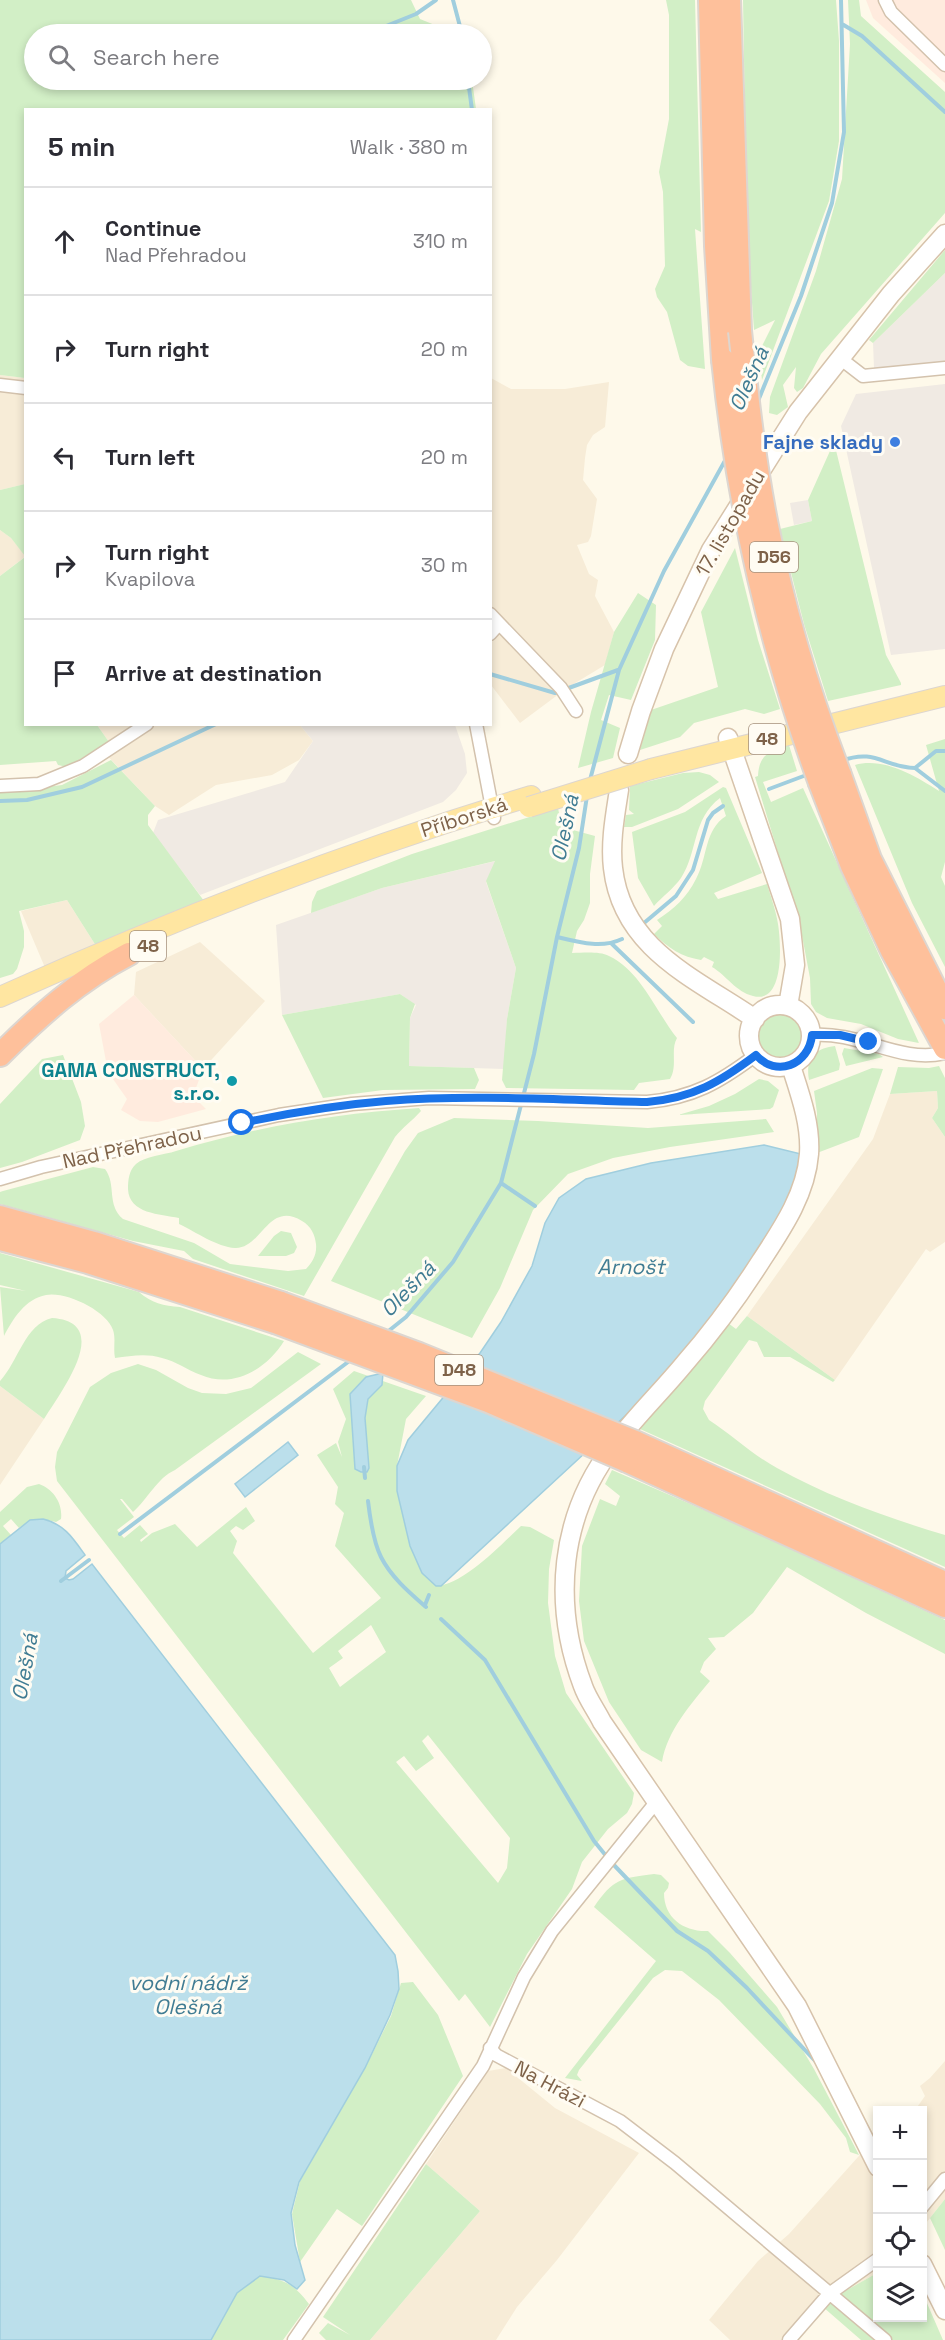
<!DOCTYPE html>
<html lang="en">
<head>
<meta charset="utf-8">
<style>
	body { margin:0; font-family:"Space Grotesk",sans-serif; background:#f7f7f7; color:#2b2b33 }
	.controls { position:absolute; right:18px; bottom:18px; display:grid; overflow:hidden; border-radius:0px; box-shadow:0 3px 9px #0003 }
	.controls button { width:54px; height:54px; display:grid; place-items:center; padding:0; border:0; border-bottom:2px solid #e1e1e2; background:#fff; color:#2b2b33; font:30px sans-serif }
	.stop { position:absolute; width:18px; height:18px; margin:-14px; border:4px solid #1a73e8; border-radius:50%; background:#fff }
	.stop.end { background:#1a73e8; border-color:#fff; box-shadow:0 2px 6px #0008 }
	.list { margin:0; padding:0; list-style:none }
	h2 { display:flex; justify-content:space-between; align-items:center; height:78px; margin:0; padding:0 24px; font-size:26px }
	h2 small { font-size:20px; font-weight:400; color:#7c7c81 }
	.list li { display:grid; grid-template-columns:39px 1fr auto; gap:18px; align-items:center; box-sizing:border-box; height:108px; padding:0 24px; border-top:2px solid #e1e1e2 }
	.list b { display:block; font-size:22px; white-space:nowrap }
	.list p { margin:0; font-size:20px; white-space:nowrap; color:#7c7c81 }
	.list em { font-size:20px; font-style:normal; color:#7c7c81 }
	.icon { flex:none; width:33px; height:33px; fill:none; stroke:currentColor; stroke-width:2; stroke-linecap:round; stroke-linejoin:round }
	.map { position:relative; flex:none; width:945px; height:2340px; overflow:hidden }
	.search { position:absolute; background:#fff; box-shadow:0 3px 9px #0003; left:24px; top:24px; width:468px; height:66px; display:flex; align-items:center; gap:15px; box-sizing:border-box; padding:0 21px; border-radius:33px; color:#7c7c81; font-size:22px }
	.panel { position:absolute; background:#fff; box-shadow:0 3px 9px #0003; left:24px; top:108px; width:468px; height:618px; border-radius:0px }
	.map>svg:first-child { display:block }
	.residential { fill:#f7ecd7 }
	.commercial { fill:#ffebde }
	.industrial { fill:#f0eae3 }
	.green { fill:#d2efc6; fill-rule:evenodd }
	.water { fill:#bbdfeb; stroke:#a0cede; stroke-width:1.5 }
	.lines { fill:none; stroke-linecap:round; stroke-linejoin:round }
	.stream { stroke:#a0cede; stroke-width:4 }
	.street-casing { stroke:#d3c2ad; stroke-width:15 }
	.secondary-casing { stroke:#d7c3ab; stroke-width:21 }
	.primary-casing { stroke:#ddd6d0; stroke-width:22 }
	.highway-casing { stroke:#ddd6d0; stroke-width:26 }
	.street { stroke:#fff; stroke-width:12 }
	.secondary { stroke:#fff; stroke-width:18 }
	.primary { stroke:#ffe6a1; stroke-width:20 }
	.highway { stroke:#fec09b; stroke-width:22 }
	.primary-bridge-casing { stroke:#ddd6d0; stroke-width:22; stroke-linecap:butt }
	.highway-bridge-casing { stroke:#ddd6d0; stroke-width:26; stroke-linecap:butt }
	.primary-bridge { stroke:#ffe6a1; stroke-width:20 }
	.highway-bridge { stroke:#fec09b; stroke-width:22 }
	.route { stroke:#1a73e8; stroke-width:8 }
	.shop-dot { fill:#3f7fe0; stroke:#fffcf3; stroke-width:2 }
	.culture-dot { fill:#0f9aa8; stroke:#fffcf3; stroke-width:2 }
	.labels { text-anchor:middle; stroke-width:6; stroke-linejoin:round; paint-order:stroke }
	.shield { fill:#fffcf3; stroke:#a5907c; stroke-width:1.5 }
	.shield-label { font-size:18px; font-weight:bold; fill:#7e6249 }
	.shop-label { font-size:20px; font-weight:bold; fill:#366cbe; stroke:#fffcf3; text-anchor:end }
	.street-label { font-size:20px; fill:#7e6249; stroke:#fffcf3 }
	.culture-label { font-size:20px; font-weight:bold; fill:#0d838f; stroke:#fffcf3; text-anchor:end }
	.water-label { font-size:21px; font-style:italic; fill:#407c93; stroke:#fffcf3 }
</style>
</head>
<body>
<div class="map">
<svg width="945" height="2340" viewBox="0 0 945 2340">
	<rect width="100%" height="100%" fill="#fef9ea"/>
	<path class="residential" d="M0,375L25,378V484L0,490Z
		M491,378L511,389H565L609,382L605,427L593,435L587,445L585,458L583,480L597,499L591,536L588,542L577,545L589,574L598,580L595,596L614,632L605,665L567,688L520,723L491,685V642L496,637L491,623Z
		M0,530L11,538L26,556L0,576Z
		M97,725H300L313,741L299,760L272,775L216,785L169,815L155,806L100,748L109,742Z
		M67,900L98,949L46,970L21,911Z
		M200,942L265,1001L203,1069L134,995L136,972Z
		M937,1091L938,1108L932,1118L945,1137V1242L930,1252L926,1249L835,1380L747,1316L873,1139L890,1094Z
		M0,1386L44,1419L0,1485Z
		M945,2061V2199L923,2227L922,2110H915L925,2096L920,2086L930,2078Z
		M506,2068L555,2108L639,2153L557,2260L517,2307L496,2340H370L480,2211L426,2164L488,2071Z
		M875,2138H877V2273L840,2294L823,2307L793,2340H730L709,2320L758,2261L789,2234Z"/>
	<path class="commercial" d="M866,0H945V83L873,18Z
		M134,995L203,1069L193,1096L206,1109L158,1122L140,1121L121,1110L127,1099L108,1072L99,1024Z"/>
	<path class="industrial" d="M945,273V364L874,368L873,343Z
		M945,384V649L891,655L841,426L856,394Z
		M808,500L812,521L794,525L790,503Z
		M300,725H455L465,754L467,773L456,790L443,802L200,895L153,833L158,820L285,782L313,741Z
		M496,861L486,882L516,968L507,1019L504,1069L409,1066L410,1018L416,1005L400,994L282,1015L276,925L382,888Z"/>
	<path class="green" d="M0,0H411L420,19L457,34H34V80H472L476,109L26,110L25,378L0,375Z
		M666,0H695L701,232L695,229L705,369L688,366L680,360L667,312L657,297L655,289L665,266L663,192L659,172L669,119V15Z
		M743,0H836L839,41V141L829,201L762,380L759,352L775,320L754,330L747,233Z
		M848,0H859L861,16L945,92V213L821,354L803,388L797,392L794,388L796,367L783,385L788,407L777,415L769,413L770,397L816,271L842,179L850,44Z
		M945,250V273L873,343L869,340Z
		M834,442L886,655L901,683V685L828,701L804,624L780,529L812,521L808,500Z
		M25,484H26L25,556L11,538L0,530V490Z
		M735,548L758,640L780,709L764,714L745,709L694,723L680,737L640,750L651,710L718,687L701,612Z
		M25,557L26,724L97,725L109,742L67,767L58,765L56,761L0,765V576Z
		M638,593L656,605L655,640L631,700L609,695L601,720L620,728L613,758L578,768L591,712L614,632Z
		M945,739V862L941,877L945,886V967L912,903L855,765C884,757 915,776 939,791L926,745Z
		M789,745L797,771L763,782L771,802L803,788L919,1043L898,1039L861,1024L827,1018L816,1012L811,1004L810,978L800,925L755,777L758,776C759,754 770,751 789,745Z
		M111,760L155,806L148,815V825L207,905L98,949L67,900L19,911L24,931V947L17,969L13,974L0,978V793L62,785Z
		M699,772L710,775L719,782L678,809L632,827H624L626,815L634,814L629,810L630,786L683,773Z
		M723,787L726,788L762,873L714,893L718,899L767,884C771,897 776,911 778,924C781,942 785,1005 753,996C736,992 726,975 712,967L714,962L704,957L701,960C682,957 668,948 654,934L662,926L657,920C674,909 687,897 696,879C708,857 704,830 726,816L720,798C692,819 698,852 681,878C674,888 662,897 654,906L638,878L632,832L685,812Z
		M558,808L561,823L573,830L595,836L590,874V903L584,920L577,931L572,953C583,953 599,951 609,956C641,971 656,1012 677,1038C670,1050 678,1066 670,1079L639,1083L634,1090L506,1088L502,1080L507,1019L516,968L486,881L495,861L382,888L311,913L312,902L317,891L412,854Z
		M400,994L415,1004L410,1018L409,1066L474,1068L479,1080L475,1089L383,1090L323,1098L282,1015Z
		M757 1035a24 24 0 1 1 48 0a24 24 0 1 1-48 0Z
		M835,1046L840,1064L839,1070L809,1080C805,1059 815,1048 835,1046Z
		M844,1048L879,1054L883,1057L846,1066L842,1054Z
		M63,1055L81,1102L85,1126L80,1140L22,1162L0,1168V1104L42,1059Z
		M939,1066L945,1078V1137L932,1118L938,1108L937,1091L890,1094L898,1067L929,1068Z
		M872,1068L883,1069L859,1137L817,1153V1113L814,1091Z
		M759,1079L768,1081L779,1090L773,1107L770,1109L678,1115L709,1106L735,1094Z
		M419,1108L421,1111C412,1121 403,1127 395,1137L304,1296L193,1259L184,1251L133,1241L0,1204V1192L3,1191L93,1167L105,1169C117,1185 106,1204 123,1219L194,1243L230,1264L288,1271L306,1269C313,1262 317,1254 316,1244C315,1235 311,1226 302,1221C268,1200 262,1249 235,1248C217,1247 196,1232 179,1224V1218C160,1214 129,1214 128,1189C128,1180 129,1170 136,1164C145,1156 164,1155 176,1151C259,1126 333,1114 419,1108Z
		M454,1118L538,1121L648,1128L766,1119L774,1132L670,1147L613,1158L568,1174L533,1210L500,1288L472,1338L331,1281L405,1151L418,1133Z
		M281,1231L291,1233L297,1247L294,1253L286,1256H258L274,1236Z
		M0,1253L139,1292C151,1303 164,1306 180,1307L284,1341C267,1369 233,1389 201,1375C187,1370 176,1361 162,1358C146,1353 131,1356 115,1358C113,1349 116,1338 113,1330C107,1311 66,1291 46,1295C25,1299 13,1319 4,1336L0,1287L26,1291L0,1285Z
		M747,1316L835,1380L833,1382L790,1357H764L757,1342L749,1340L705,1401L703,1409L709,1420C732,1435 753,1455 777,1468C829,1497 888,1518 945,1535V1567L640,1429L728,1323L736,1329Z
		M52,1318C115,1322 60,1393 44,1419L0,1386V1381C18,1362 25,1324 52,1318Z
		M298,1352L321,1364L175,1470C157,1478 148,1499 133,1512L122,1499H120L134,1517L117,1530L124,1538L140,1525L148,1534L140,1540L141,1542L152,1533L175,1524L197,1547L246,1507L255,1521L243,1530L236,1526L230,1531L237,1541L233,1553L313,1653L381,1598L335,1546L344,1513L335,1504L338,1487L317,1455L336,1443L342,1457L338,1442L346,1419L333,1389L354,1371L426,1396L406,1419L397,1466V1491L410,1546L436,1586C462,1586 502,1544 521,1526L530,1527L554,1540L549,1569L548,1603L555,1656L566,1693L634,1793L632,1804L627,1813L608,1829L582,1862L572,1889L527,1954L490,2027L465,1994L459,2001L57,1481L55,1467L57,1452L90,1387L111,1373L138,1364L156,1370L188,1388L202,1393L226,1394L251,1388ZM371,1625L386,1652L340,1687L329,1668L343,1658L338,1651ZM428,1735L510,1838L507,1868L498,1883L396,1762L404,1756L416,1771L434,1758L422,1741Z
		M612,1470L732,1522L945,1620V1654L866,1613L787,1567L753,1613L724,1637L708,1638L716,1649L704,1662L700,1672L710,1681C691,1704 667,1731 662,1762L641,1750L609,1702L584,1641L579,1601L582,1546L600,1499L616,1506L620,1496L605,1484Z
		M39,1484C53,1489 63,1503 61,1519L56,1522C41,1518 32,1518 19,1528L11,1519L3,1526L11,1535L0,1544V1512L27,1487Z
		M654,1874L661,1875L669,1883L668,1888L664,1893C664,1918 684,1932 708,1931L730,1953L777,2007L814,2069L859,2155L850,2152L846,2138L820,2104L719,2000L682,1971L665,1970L653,1978L579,2070L577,2075L582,2081L565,2078L656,1961L594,1907C613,1879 621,1878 654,1874Z
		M413,1982L438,2015L463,2076L362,2226L337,2209L300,2262L292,2214L300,2181L365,2068L391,2016L401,1983Z
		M426,2164L480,2211L370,2340H326L319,2333L328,2323L350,2335L323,2317Z
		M945,2199V2250L930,2218Z
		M877,2273L878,2318H922L923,2294L943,2340H861L823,2307L840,2294Z
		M260,2276C285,2280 293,2283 309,2304L283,2340H211L237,2293Z"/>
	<path class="water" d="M764,1145L801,1154L795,1181L783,1212L740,1279L699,1334L638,1404L441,1586H436L422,1573L410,1546L397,1491V1466L408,1440L480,1353L501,1322L532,1266L545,1223L559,1198L586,1179L651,1163Z
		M383,1373L382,1385L368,1399L365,1418L369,1468L367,1472H361L355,1469L350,1394L366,1377Z
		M288,1442L298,1455L245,1497L235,1484Z
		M43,1519C64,1524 73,1538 85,1555L66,1571L65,1578L69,1580L73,1579L92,1564L395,1955L398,1971L399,1989L390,2015L365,2068L299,2182L291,2213L295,2245L305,2280L297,2289L284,2280L260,2276L237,2293L211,2340H0V1544L30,1520Z"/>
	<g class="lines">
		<path class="stream" d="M453,0L462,34
			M842,24L862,36L945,112
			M366,34L416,14L436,0
			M468,80L472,110
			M758,401L801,296L832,203L844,132L841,0
			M490,674L555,693L618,670
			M841,761C876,748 883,767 915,768L936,751H945
			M915,768L945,791
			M590,780L619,670L664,571L727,457
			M769,789L809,774
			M0,801L27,800L82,787L216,724
			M644,923L676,896L693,870L708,820L713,813L723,806
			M557,937C578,942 601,949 622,939
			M612,944L693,1022
			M501,1183L535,1206
			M386,1333L406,1317L453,1262L501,1183L534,1054L557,937L579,848L587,796
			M364,1467L365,1478
			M368,1501C370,1518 373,1541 381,1557C391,1577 410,1593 426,1607
			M120,1534L352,1359
			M61,1581L89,1560
			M425,1605L429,1595
			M441,1619L485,1660L594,1841L607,1857
			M612,1863L677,1931L708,1951L747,1988L818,2064"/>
		<defs>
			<path id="street" d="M885,0L891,12L945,65
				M841,359L863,376L945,368
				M0,385L26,388
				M490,614L561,688L576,711
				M490,634L499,624
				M476,724L494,818
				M0,786L39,784L83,766L147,724
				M812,1035C860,1031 899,1064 945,1053
				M0,1179L41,1167L279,1115L352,1104L429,1098L647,1102C693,1098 720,1082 756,1055
				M490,2048L496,2055L620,2121L675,2163L885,2340
				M922,2207L945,2179
				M294,2340L483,2066L524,1977L552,1931L657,1801
				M789,2340L829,2294L878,2259"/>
			<path id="secondary" d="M728,738L790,919L795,965L788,1006
				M628,754L641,711L664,649L711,550L798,412L891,294L945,234
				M619,790C615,816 610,842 613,868C622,949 695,978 755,1019
				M749 1036a31 31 0 1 1 62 0a31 31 0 1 1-62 0Z
				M791,1066C800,1094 811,1124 809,1154C806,1194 782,1229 761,1261C738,1297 713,1331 685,1363C662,1391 636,1416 614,1445C559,1516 552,1604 583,1686C587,1698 596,1710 602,1722L797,2006L878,2167
				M922,2264L945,2310"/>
			<path id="primary" d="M651,769L945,696
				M0,997C173,919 349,851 531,796"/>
			<path id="highway" d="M710,0L716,246L723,360
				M729,0L740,331
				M840,775L870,859L945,1008
				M820,783L852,866L892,951L945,1048
				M0,1055C40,1015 79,980 129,954
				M0,1217L94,1243L281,1303
				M0,1239L88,1262L275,1322
				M635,1442L945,1583
				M627,1461L945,1606"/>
		</defs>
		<use href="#street" class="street-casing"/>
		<use href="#secondary" class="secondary-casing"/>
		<use href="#primary" class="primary-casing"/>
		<use href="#highway" class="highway-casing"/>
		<use href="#street" class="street"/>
		<use href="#secondary" class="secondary"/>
		<use href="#primary" class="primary"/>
		<use href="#highway" class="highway"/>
		<defs>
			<path id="primary-bridge" d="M529,807L651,769"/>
			<path id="highway-bridge" d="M740,331C747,396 754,461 767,526C784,611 809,694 840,775
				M723,360C738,507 769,644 820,783
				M281,1303L419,1354L635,1442
				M275,1322L488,1401L627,1461"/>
		</defs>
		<use href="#primary-bridge" class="primary-bridge-casing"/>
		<use href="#highway-bridge" class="highway-bridge-casing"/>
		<use href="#primary-bridge" class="primary-bridge"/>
		<use href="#highway-bridge" class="highway-bridge"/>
	</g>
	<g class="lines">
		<path class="route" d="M242,1123C289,1113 337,1105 386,1101C473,1094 561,1100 647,1102C693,1098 720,1082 756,1055C776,1078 809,1065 812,1035H840L869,1042"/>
	</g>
	<circle class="shop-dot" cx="895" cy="442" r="6"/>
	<circle class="culture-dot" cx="232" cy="1081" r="6"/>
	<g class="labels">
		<g class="shield">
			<rect x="750" y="542" width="48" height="30" rx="4.5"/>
			<rect x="749" y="724" width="36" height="30" rx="4.5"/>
			<rect x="130" y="931" width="36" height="30" rx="4.5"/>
			<rect x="435" y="1355" width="48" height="30" rx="4.5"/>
		</g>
		<g class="shield-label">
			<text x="774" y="563">D56</text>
			<text x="767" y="745">48</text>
			<text x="148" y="952">48</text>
			<text x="459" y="1376">D48</text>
		</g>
		<g class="shop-label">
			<text x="883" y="449">Fajne sklady</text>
		</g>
		<g class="street-label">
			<text transform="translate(730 523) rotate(-60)" y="7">17. listopadu</text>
			<text transform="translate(464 817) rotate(-18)" y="7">Příborská</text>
			<text transform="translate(132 1147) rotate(-12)" y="7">Nad Přehradou</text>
			<text transform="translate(550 2084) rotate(28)" y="7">Na Hrázi</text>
		</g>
		<g class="culture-label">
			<text x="220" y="1077">GAMA CONSTRUCT,<tspan x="220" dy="23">s.r.o.</tspan></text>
		</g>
		<g class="water-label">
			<text transform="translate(749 379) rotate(-66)" y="7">Olešná</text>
			<text transform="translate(565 828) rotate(-78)" y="7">Olešná</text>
			<text x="631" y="1274">Arnošt</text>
			<text transform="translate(408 1289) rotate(-46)" y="7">Olešná</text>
			<text transform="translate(25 1667) rotate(-80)" y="7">Olešná</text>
			<text x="188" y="1990">vodní nádrž<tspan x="188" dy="24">Olešná</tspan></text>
		</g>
	</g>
</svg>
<div class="controls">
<button>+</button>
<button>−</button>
<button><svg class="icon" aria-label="locate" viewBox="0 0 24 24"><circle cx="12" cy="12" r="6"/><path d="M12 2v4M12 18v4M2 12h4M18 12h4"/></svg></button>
<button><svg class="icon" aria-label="layers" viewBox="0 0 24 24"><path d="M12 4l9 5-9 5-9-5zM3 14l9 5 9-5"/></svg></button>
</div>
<div class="stop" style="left:242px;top:1123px"></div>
<div class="stop end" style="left:869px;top:1042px"></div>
<div class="search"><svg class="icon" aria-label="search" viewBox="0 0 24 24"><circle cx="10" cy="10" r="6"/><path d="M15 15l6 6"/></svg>Search here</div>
<section class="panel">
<h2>5 min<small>Walk · 380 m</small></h2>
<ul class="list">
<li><svg class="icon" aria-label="ahead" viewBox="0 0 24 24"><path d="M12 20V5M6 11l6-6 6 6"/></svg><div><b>Continue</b><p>Nad Přehradou</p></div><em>310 m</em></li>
<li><svg class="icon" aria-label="right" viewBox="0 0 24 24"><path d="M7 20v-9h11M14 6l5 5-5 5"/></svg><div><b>Turn right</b></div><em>20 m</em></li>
<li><svg class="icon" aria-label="left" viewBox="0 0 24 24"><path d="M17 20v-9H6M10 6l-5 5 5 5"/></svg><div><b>Turn left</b></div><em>20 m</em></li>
<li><svg class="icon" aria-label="right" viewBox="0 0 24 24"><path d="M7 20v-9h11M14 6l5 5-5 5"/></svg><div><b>Turn right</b><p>Kvapilova</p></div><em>30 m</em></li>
<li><svg class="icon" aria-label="arrive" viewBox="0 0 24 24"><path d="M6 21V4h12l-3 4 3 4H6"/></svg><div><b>Arrive at destination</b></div></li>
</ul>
</section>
</div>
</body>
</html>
